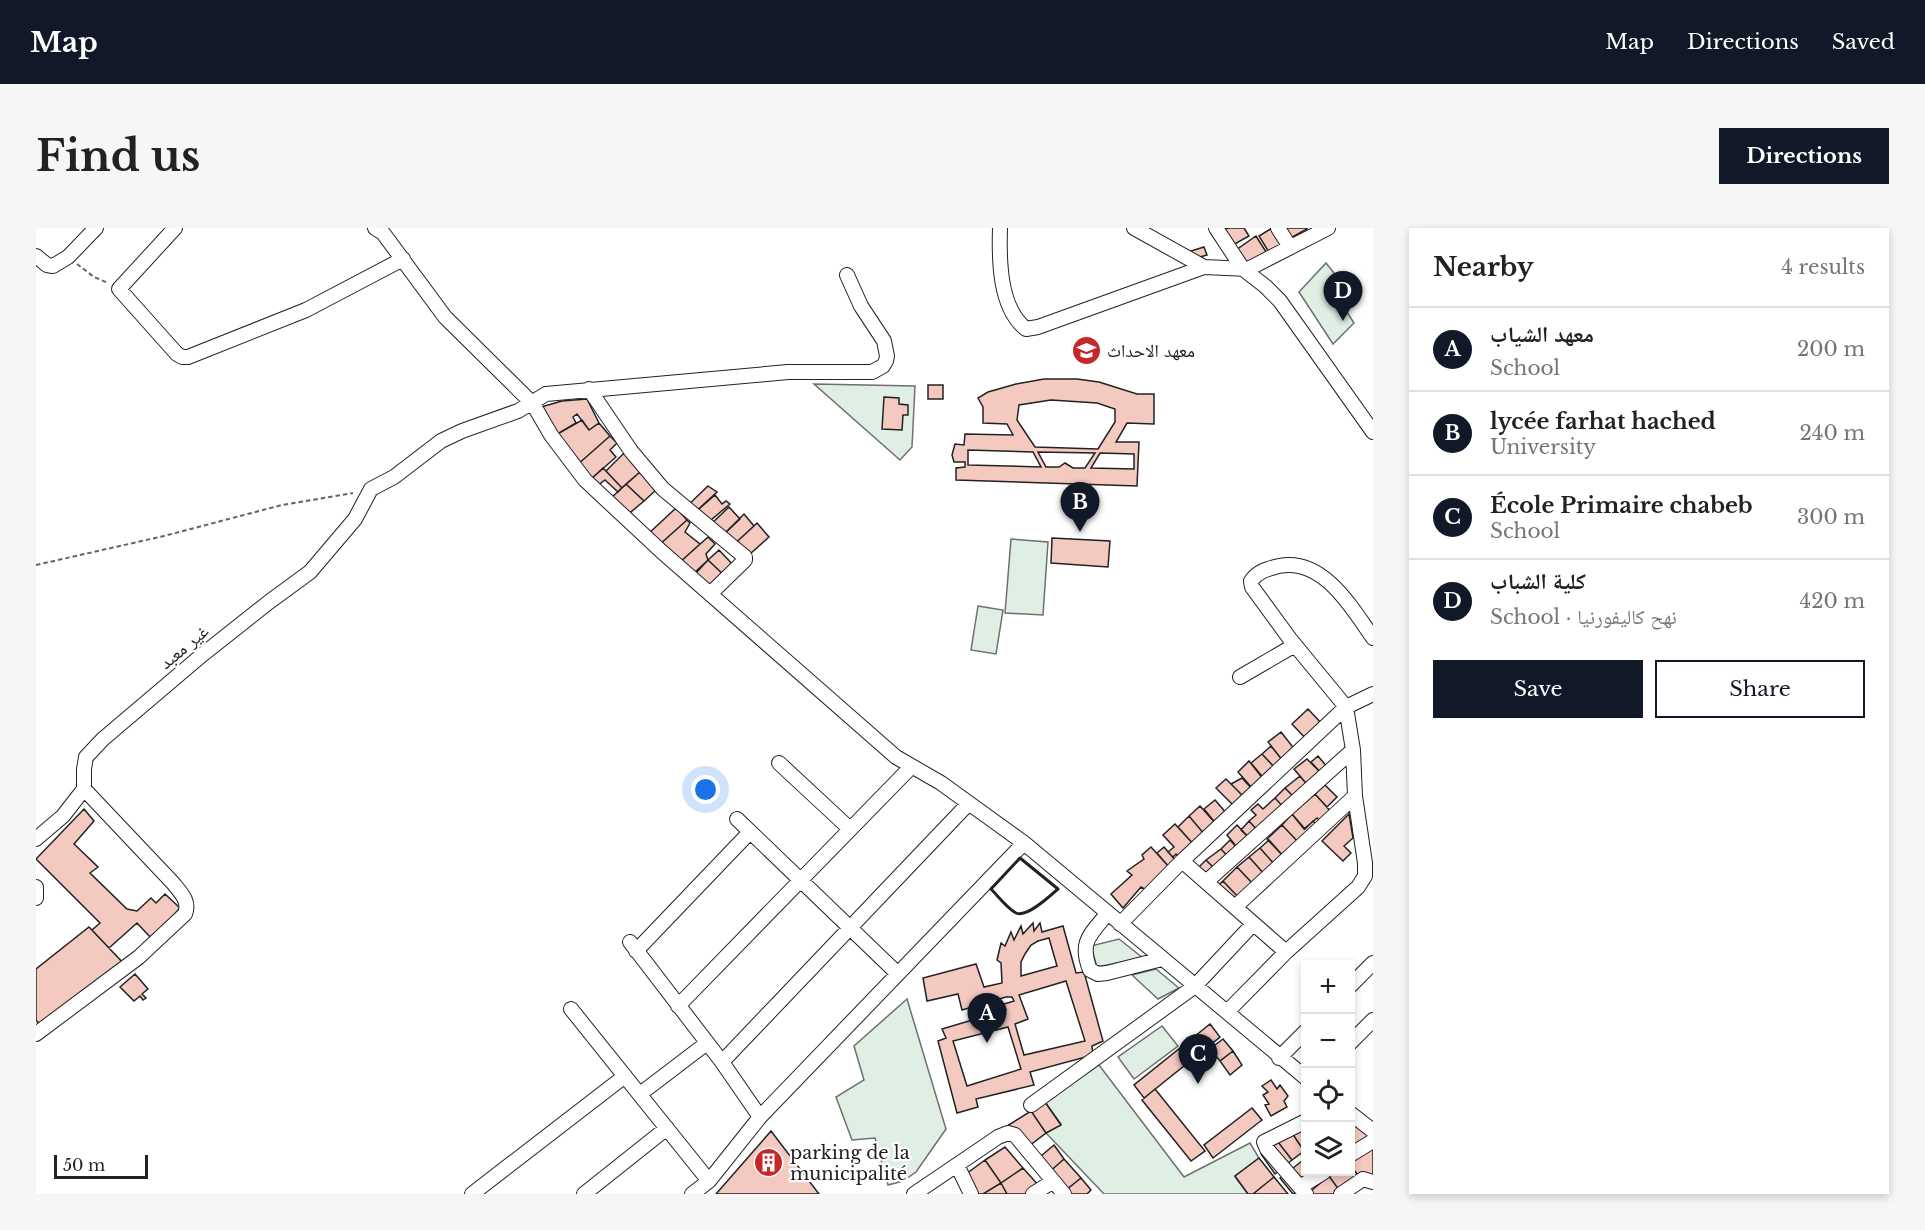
<!DOCTYPE html>
<html lang="en">
<head>
<meta charset="utf-8">
<style>
	body { margin:0; font-family:"Libre Baskerville","Noto Naskh Arabic",serif; background:#f6f6f6; color:#222 }
	.controls { position:absolute; right:18px; bottom:18px; display:grid; overflow:hidden; border-radius:0px; box-shadow:0 3px 9px #0003 }
	.controls button { width:54px; height:54px; display:grid; place-items:center; padding:0; border:0; border-bottom:2px solid #e0e0e0; background:#fff; color:#222; font:30px sans-serif }
	.scale { position:absolute; left:18px; bottom:15px; width:94px; box-sizing:border-box; padding-left:6px; border:3px solid #222; border-top:0; font-size:16px; line-height:21px; white-space:nowrap; color:#222; -webkit-text-stroke:4px #fff; paint-order:stroke }
	.you { position:absolute; left:670px; top:562px; width:21px; height:21px; margin:-15px; border:4px solid #fff; border-radius:50%; background:#1a73e8; box-shadow:0 0 0 9px #1a73e833 }
	.badge { display:grid; place-items:center; width:39px; height:39px; border-radius:50%; background:#111827; color:#fff; font-size:20px; font-weight:700 }
	.pin { position:absolute; translate:-50% -50px; filter:drop-shadow(0 2px 3px #0008) }
	.pin::after { content:''; position:absolute; top:32px; width:21px; height:18px; background:inherit; clip-path:polygon(0 0,100% 0,50% 100%) }
	.list { margin:0; padding:0; list-style:none }
	h2 { display:flex; justify-content:space-between; align-items:center; height:78px; margin:0; padding:0 24px; font-size:26px }
	h2 small { font-size:20px; font-weight:400; color:#767676 }
	.list li { display:grid; grid-template-columns:39px 1fr auto; gap:18px; align-items:center; box-sizing:border-box; height:84px; padding:0 24px; border-top:2px solid #e0e0e0 }
	.list b { display:block; font-size:22px; white-space:nowrap }
	.list p { margin:0; font-size:20px; white-space:nowrap; color:#767676 }
	.list em { font-size:20px; font-style:normal; color:#767676 }
	.actions { display:flex; gap:12px; padding:18px 24px }
	.actions a { flex:1; padding:14px 0; border:2px solid #111827; border-radius:0px; text-align:center; font-size:21px; color:#111827 }
	.actions .main { background:#111827; color:#fff }
	.icon { flex:none; width:33px; height:33px; fill:none; stroke:currentColor; stroke-width:2; stroke-linecap:round; stroke-linejoin:round }
	.map { position:relative; flex:none; width:1337px; height:966px; overflow:hidden; border-radius:0px }
	header { display:flex; align-items:center; gap:36px; box-sizing:border-box; height:84px; padding:0 30px; background:#111827; color:#fff }
	header strong { font-size:28px }
	nav { display:flex; gap:33px; margin-inline-start:auto; font-size:21px }
	.intro { display:flex; align-items:center; justify-content:space-between; box-sizing:border-box; height:144px; padding:0 36px }
	h1 { margin:0; font-size:42px }
	.button { padding:15px 27px; border-radius:0px; background:#111827; color:#fff; font-size:21px; font-weight:700 }
	main { display:flex; gap:36px; padding:0 36px }
	aside { flex:1; background:#fff; border-radius:0px; box-shadow:0 3px 9px #0003 }
	.map>svg:first-child { display:block }
	.green { fill:#e0efe3; stroke:#6f6f6f; stroke-width:1.5 }
	.building { fill:#f3c9c0; stroke:#222; stroke-width:1.5; fill-rule:evenodd }
	.lines { fill:none; stroke-linecap:round; stroke-linejoin:round }
	.minor-casing { stroke:#222; stroke-width:16 }
	.path { stroke:#646464; stroke-width:2; stroke-dasharray:4.5 3; stroke-linecap:butt }
	.minor { stroke:#fff; stroke-width:14 }
	.wall { stroke:#222; stroke-width:3 }
	.labels { text-anchor:middle; stroke-width:4.5; stroke-linejoin:round; paint-order:stroke }
	.poi-label { font-size:18px; fill:#222; stroke:#fff; text-anchor:start }
	.street-label { font-size:18px; fill:#222; stroke:#fff }
</style>
</head>
<body>
<header>
<strong>Map</strong>
<nav><a>Map</a><a>Directions</a><a>Saved</a></nav>
</header>
<div class="intro"><h1>Find us</h1><a class="button">Directions</a></div>
<main>
<div class="map">
<svg width="1337" height="966" viewBox="0 0 1337 966">
	<rect width="100%" height="100%" fill="#fff"/>
	<path class="green" d="M1290,35L1302,50L1294,58L1318,95L1297,116L1263,64Z
		M778,156L879,158L876,219L864,232Z
		M975,311L1012,314L1007,387L969,385Z
		M942,378L967,382L960,426L935,422Z
		M1083,711L1107,730L1061,739L1055,718Z
		M1120,741L1143,760L1122,771L1096,747Z
		M871,771L910,901L880,944L867,953L852,957L839,910L816,912L800,869L828,852L818,818Z
		M1126,798L1142,818L1098,851L1082,829Z
		M1063,837L1148,949L1214,915L1223,930L1199,949L1212,966H1068L1010,905L1025,896L1009,874Z"/>
	<path class="building" d="M1192,0H1208L1213,8L1197,17L1188,2Z
		M1236,0L1250,17L1234,26L1223,8Z
		M1245,0H1271V1L1251,12Z
		M1220,8L1232,27L1211,39L1200,22Z
		M1168,19L1171,27L1157,31L1155,23Z
		M1008,151H1041L1063,154L1101,166H1118V196L1091,195L1080,214H1103L1101,258L920,252V240L929,239V234H918L916,227L919,216L928,217L929,206L977,207L971,196L947,195V179L942,170L952,164L980,156ZM1015,172L1061,175L1079,181V194L1062,221L999,219L981,192L983,177ZM932,222L997,224L1005,239L932,237ZM1002,224L1059,225L1049,240H1037L1029,235L1023,239H1010ZM1064,225L1098,226V241L1055,240Z
		M892,157H907V171H892Z
		M848,169L863,170V176L872,177V187H867L866,202L846,201Z
		M551,171L563,195L553,202L541,186L537,189L540,195L518,208L505,179L526,173Z
		M546,192L553,202L563,195L574,208L540,238L518,208Z
		M574,208L581,215L574,222L580,229L554,252L540,238Z
		M588,225L604,244L586,260L570,243Z
		M567,240L586,260L582,264L569,252L561,258L554,252Z
		M604,244L620,262L608,273L590,256Z
		M590,256L608,273L589,289L573,272Z
		M672,258L681,264L656,287L650,279Z
		M679,267L686,276L690,273L694,276L669,297L656,287Z
		M693,279L704,291L683,311L672,299Z
		M640,280L651,292L622,318L611,307Z
		M708,286L718,298L693,321L683,311Z
		M651,292L654,295L649,304L664,316L643,335L622,318Z
		M721,295L733,309L705,334L693,321Z
		M672,309L679,316L670,326L672,332L656,347L643,335Z
		M1016,310L1074,313L1072,339L1015,335Z
		M683,322L700,340L690,349L672,332Z
		M672,332L690,349L678,361L660,345Z
		M1272,481L1287,497L1271,512L1256,496Z
		M1245,504L1260,523L1247,533L1232,514Z
		M1235,518L1247,533L1240,541L1226,526Z
		M1226,526L1240,541L1229,552L1215,535Z
		M1282,528L1292,540L1285,545L1275,534Z
		M1271,531L1285,545L1274,560L1258,541Z
		M1213,533L1228,552L1217,561L1202,544Z
		M1264,548L1274,560L1260,571L1249,560Z
		M1206,550L1217,562L1208,569L1195,556Z
		M1190,551L1208,569L1199,579L1180,560Z
		M1289,557L1301,569L1291,579L1279,566Z
		M1249,560L1260,571L1250,582L1239,570Z
		M1279,566L1297,586L1286,595L1281,590L1268,601L1256,586Z
		M1239,570L1250,582L1224,605L1213,593L1220,587L1215,582L1222,576L1227,581Z
		M1179,572L1192,587L1181,597L1168,581Z
		M1164,578L1181,597L1169,607L1153,588Z
		M48,581L58,593L38,616L62,639L54,645L91,681L101,683L115,670L120,675L129,666L144,680L136,689L138,691L116,711L101,695L73,720L56,702L64,695L0,631Z
		M1256,586L1269,601L1277,593L1281,597L1263,615L1246,597Z
		M1313,586L1317,610L1308,618L1315,625L1307,633L1286,613Z
		M1153,588L1169,607L1159,618L1142,599Z
		M1213,593L1224,605L1216,613L1205,602Z
		M1139,596L1159,618L1144,631L1140,626L1137,629L1132,624L1138,619L1127,607Z
		M1201,597L1216,613L1204,623L1191,607Z
		M1246,597L1263,615L1248,629L1231,611Z
		M1194,612L1204,623L1195,632L1185,621Z
		M1233,612L1248,629L1239,637L1224,620Z
		M1115,619L1133,639L1110,662L1105,659L1087,680L1075,666L1096,647L1091,643L1108,631L1106,627Z
		M1128,619L1140,633L1133,639L1121,625Z
		M1224,620L1239,637L1229,647L1213,629Z
		M1185,621L1195,632L1182,644L1170,632Z
		M1213,629L1229,647L1218,657L1201,639Z
		M1170,632L1182,644L1168,658L1157,645Z
		M1201,639L1218,657L1204,671L1187,653Z
		M1187,653L1204,671L1196,684L1176,663Z
		M997,695L998,703L1004,695L1006,704L1027,698L1040,745L1048,744L1067,813L1056,818L1057,827L994,844L998,857L940,871L942,879L921,885L902,813L910,810L906,801L970,782L968,776L978,773L976,769H970L926,782L922,766L891,773L887,750L940,736L948,759L966,755L965,735L961,732L965,715L969,718L975,704L978,712L985,698L987,706ZM1013,710L1021,738L985,748V734L989,726L995,717L1002,713ZM1030,753L1049,813L988,827L979,796L992,791L983,767ZM972,799L985,841L931,858L917,813Z
		M53,699L91,739L9,803L0,792V741Z
		M99,746L112,761L106,766L110,770L107,772L104,768L98,773L84,759Z
		M1174,796L1184,809L1108,870L1098,857Z
		M1187,811L1197,823L1184,833L1174,821Z
		M1197,823L1206,837L1194,847L1184,833Z
		M1235,852L1241,861L1244,857L1252,868L1248,873L1251,879L1235,888L1229,877L1233,876L1227,867L1232,864L1226,858Z
		M1119,861L1169,923L1155,933L1106,872Z
		M1009,874L1025,897L1010,905L995,883Z
		M1216,880L1226,892L1177,930L1168,917Z
		M995,883L1010,905L989,921L968,900Z
		M1320,893L1334,908L1322,919L1314,911V898Z
		M1270,899V923H1268L1256,905Z
		M735,903L783,966H680Z
		M1256,905L1268,923L1256,932L1242,914Z
		M1242,914L1256,932L1239,946L1225,926Z
		M1018,917L1028,931L1011,946L999,933Z
		M1337,917V957L1325,951L1314,937V932Z
		M969,919L987,940L965,955L949,932Z
		M1223,930L1238,949L1217,966H1212L1199,948Z
		M1028,931L1045,950L1025,966L1011,946Z
		M949,932L965,955L947,966H935L926,949Z
		M1266,933L1270,939V944H1273L1278,951L1257,966L1244,950Z
		M1314,937L1325,951L1306,966L1293,948L1300,944H1314Z
		M987,940L1005,960L994,966H971L965,955Z
		M1293,948L1306,966H1271Z
		M1238,949L1252,966H1217Z
		M1045,950L1055,962L1051,966H1025Z
		M965,955L971,966H947Z"/>
	<g class="lines">
		<defs>
			<path id="minor" d="M139,0L83,61L141,126L146,129H152L270,82L367,31
				M339,0L347,5L409,89L497,176L515,207L549,252L625,323L860,529L905,555L988,615L1270,850
				M964,0C963,31 963,80 990,101L1002,99L1168,39L1212,41L1292,0
				M1098,0L1168,39
				M1180,0L1207,41L1229,58L1244,73L1337,204
				M1242,0L1254,19
				M0,28L11,37L17,38L32,29L60,0
				M553,161L595,223L627,261L709,329V332L674,366
				M1204,449L1259,417
				M743,535L814,601
				M701,591L862,746
				M0,611L27,588L48,561V541L50,529L67,511L166,427L233,374L274,344L319,291L335,261L358,249L405,213L426,203L482,183L510,166L752,144H836L847,138L850,133L851,128L848,113L825,78L811,47
				M1146,633L1250,724
				M1170,654L1317,522
				M0,659V670
				M1199,679L1319,568
				M1071,686C1054,707 1043,714 1054,742L1062,746L1071,745L1126,731
				M1084,696L1146,633L1310,479L1337,466
				M594,714L686,834L724,889
				M600,723L714,604
				M1314,758L1337,735
				M642,778L875,539
				M535,781L673,953
				M1191,784L1250,724L1322,659L1329,648V635L1319,568L1317,522L1310,479L1254,411L1216,359L1215,353C1222,343 1231,341 1243,338C1287,329 1316,380 1337,410
				M0,806L103,729L149,686C154,673 145,665 137,655L48,561
				M1314,815L1337,792
				M1243,830L1270,803
				M686,834L933,575
				M604,866L671,815
				M995,877L1159,758L1217,696
				M1314,885L1337,903
				M1270,893L1228,914L1231,921L1270,966
				M1314,927L1337,913
				M921,937L935,966
				M1264,959L1288,944
				M436,966L589,848
				M548,966L631,900
				M656,966L673,953L724,889L988,615
				M878,966L962,909L972,905L979,907L1028,966
				M997,966L1016,954
				M1305,966L1327,951L1337,954"/>
		</defs>
		<use href="#minor" class="minor-casing"/>
		<path class="path" d="M41,36L58,49L72,55
			M0,337L128,308L246,277L317,265"/>
		<use href="#minor" class="minor"/>
		<path class="wall" d="M984,630L1022,661C1014,668 991,690 980,685C971,680 962,668 955,661Z"/>
	</g>
	<defs>
		<symbol id="university-disc" viewBox="-11 -11 22 22"><circle r="9.5" fill="#c62828" stroke="#fff"/><path d="M0-5L7-2L0 1L-7-2ZM-4 1L0 2.5L4 1V4Q0 6-4 4Z" fill="#fff"/></symbol>
		<symbol id="building-disc" viewBox="-11 -11 22 22"><circle r="9.5" fill="#c62828" stroke="#fff"/><path d="M-4-6H4V6H1V3H-1V6H-4ZM-2.5-4.3h1.7v1.8h-1.7ZM.8-4.3h1.7v1.8H.8ZM-2.5-1h1.7V.8h-1.7ZM.8-1h1.7V.8H.8Z" fill="#fff"/></symbol>
	</defs>
	<g fill-rule="evenodd">
		<use href="#university-disc" x="1034" y="106" width="33" height="33"/>
		<use href="#building-disc" x="716" y="918" width="33" height="33"/>
	</g>
	<g class="labels">
		<g class="poi-label">
			<text x="1071" y="129">معهد الاحداث</text>
			<text x="754" y="931">parking de la<tspan x="754" dy="21">municipalité</tspan></text>
		</g>
		<g class="street-label">
			<text transform="translate(148 419) rotate(-40)" y="6">غير معبد</text>
		</g>
	</g>
</svg>
<div class="controls">
<button>+</button>
<button>−</button>
<button><svg class="icon" aria-label="locate" viewBox="0 0 24 24"><circle cx="12" cy="12" r="6"/><path d="M12 2v4M12 18v4M2 12h4M18 12h4"/></svg></button>
<button><svg class="icon" aria-label="layers" viewBox="0 0 24 24"><path d="M12 4l9 5-9 5-9-5zM3 14l9 5 9-5"/></svg></button>
</div>
<div class="scale">50 m</div>
<div class="you"></div>
<div class="pin badge" style="left:951px;top:815px">A</div>
<div class="pin badge" style="left:1044px;top:304px">B</div>
<div class="pin badge" style="left:1162px;top:856px">C</div>
<div class="pin badge" style="left:1307px;top:93px">D</div>
</div>
<aside>
<h2>Nearby<small>4 results</small></h2>
<ul class="list">
<li><span class="badge">A</span><div><b>معهد الشياب</b><p>School</p></div><em>200 m</em></li>
<li><span class="badge">B</span><div><b>lycée farhat hached</b><p>University</p></div><em>240 m</em></li>
<li><span class="badge">C</span><div><b>École Primaire chabeb</b><p>School</p></div><em>300 m</em></li>
<li><span class="badge">D</span><div><b>كلية الشباب</b><p>School · نهح كاليفورنيا</p></div><em>420 m</em></li>
</ul>
<div class="actions"><a class="main">Save</a><a>Share</a></div>
</aside>
</main>
</body>
</html>
